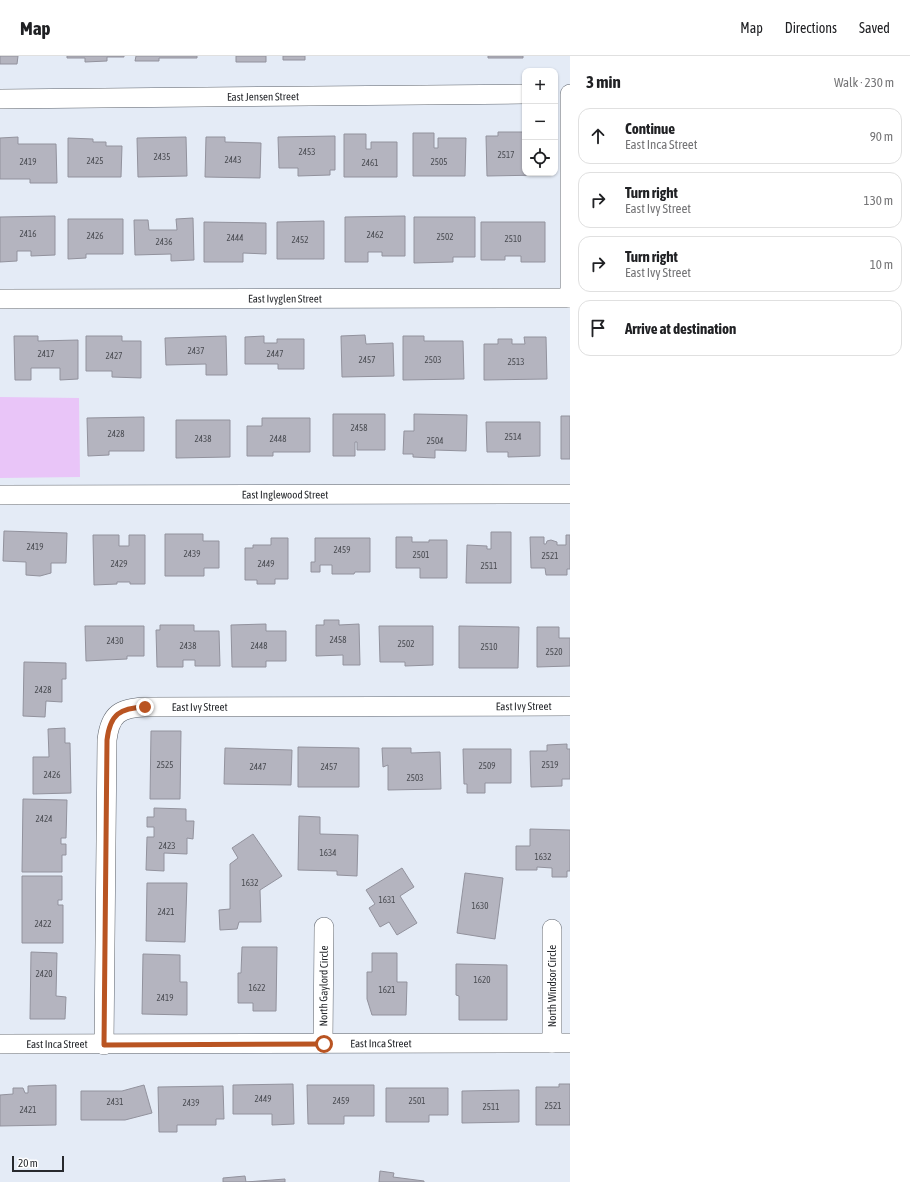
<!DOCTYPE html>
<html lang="en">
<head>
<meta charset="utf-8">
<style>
	body { margin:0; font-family:"Asap Condensed",sans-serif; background:#f6f6f6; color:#202124 }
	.controls { position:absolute; right:12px; top:12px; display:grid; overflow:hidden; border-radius:8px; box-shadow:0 1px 3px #0004 }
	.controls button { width:36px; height:36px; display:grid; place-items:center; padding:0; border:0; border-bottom:1px solid #e0e0e0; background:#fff; color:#202124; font:20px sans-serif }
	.scale { position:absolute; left:12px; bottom:10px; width:52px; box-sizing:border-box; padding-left:4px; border:2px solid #27292d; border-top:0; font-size:11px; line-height:14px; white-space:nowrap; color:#27292d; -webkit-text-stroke:3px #fff; paint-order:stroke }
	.stop { position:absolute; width:12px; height:12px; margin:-9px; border:3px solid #b95422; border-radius:50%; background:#fff }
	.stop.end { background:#b95422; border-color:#fff; box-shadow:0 1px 4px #0008 }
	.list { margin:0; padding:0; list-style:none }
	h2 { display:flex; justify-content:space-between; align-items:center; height:52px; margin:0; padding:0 16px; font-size:17px }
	h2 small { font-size:13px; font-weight:400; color:#757577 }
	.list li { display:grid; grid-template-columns:26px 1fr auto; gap:12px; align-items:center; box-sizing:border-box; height:56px; margin:0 8px 8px; padding:0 8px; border:1px solid #e0e0e0; border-radius:12px }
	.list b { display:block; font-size:15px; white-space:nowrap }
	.list p { margin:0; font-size:13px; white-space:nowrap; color:#757577 }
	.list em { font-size:13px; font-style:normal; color:#757577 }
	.icon { flex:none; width:22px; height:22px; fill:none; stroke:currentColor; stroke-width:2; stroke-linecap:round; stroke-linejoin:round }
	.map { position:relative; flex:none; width:570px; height:1126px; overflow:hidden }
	header { display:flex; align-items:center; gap:24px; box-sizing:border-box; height:56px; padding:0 20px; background:#fff; border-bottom:1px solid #e0e0e0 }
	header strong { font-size:19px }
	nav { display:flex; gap:22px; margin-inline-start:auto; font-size:14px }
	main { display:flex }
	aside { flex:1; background:#fff }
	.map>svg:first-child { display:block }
	.green { fill:#e9c5f8 }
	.building { fill:#b4b4bf; stroke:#92929d }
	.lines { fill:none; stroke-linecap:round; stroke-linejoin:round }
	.minor-casing { stroke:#5d636c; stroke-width:20 }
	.minor { stroke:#fff; stroke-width:19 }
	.route { stroke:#b95422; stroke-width:5 }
	.labels { text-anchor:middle; stroke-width:3; stroke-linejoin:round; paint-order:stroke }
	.number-label { font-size:9px; fill:#4a4c52 }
	.street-label { font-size:11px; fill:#27292d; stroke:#fff }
</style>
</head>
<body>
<header>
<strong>Map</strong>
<nav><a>Map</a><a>Directions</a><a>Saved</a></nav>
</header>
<main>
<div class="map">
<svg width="570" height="1126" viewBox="0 0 570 1126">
	<rect width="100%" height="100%" fill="#e4ebf6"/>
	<path class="green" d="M0,341L79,342L80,421L0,422Z"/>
	<path class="building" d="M0,0H18L17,8H0Z
		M67,0H124V1H107V5L85,6V2H67Z
		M136,0H197V2H159V5H135Z
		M236,0H266V6H236Z
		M283,0H305V4H283Z
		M488,0H523V2H488Z
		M498,76H525V117H543V119L487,120L486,80H498Z
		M413,77H434V92H438V82H466L465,120H413Z
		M344,78H366V93H371V86H397V121H344Z
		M335,80V114H330V119L298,120V112H279L278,81Z
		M18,81V88H56L57,127H30V123H0V82Z
		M186,81L187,120L138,121L137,82Z
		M206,81H225V86L261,87L260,122L205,121Z
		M68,82L93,83V86H106V90H122L121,121H68Z
		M55,160V199L31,200V195H17V205L0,206V161Z
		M405,160V200H382V196H368V206H345V161Z
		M414,161H475V201H453V206L414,207Z
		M193,162L194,204L171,205V198L135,199L134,164H148L149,174H177L176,163Z
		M68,163H123V198H86V202L68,203Z
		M324,165V203H277V166Z
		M204,166L266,167V198L243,197V206H204Z
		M481,166H545V206H521V200H505V204H481Z
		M365,279L366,288L393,287L394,320L342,321L341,280Z
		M14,280H38V285L78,284V323L60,324V312H31V324H15Z
		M86,280H122V285H141V322L112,321V315H86Z
		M226,280L227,319H206V308L166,309L165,282Z
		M264,280V287H277V283H304V313H278V308H245V281Z
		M403,280H424V285H463L464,323L403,324Z
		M524,281H546L547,323L484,324V288H498V283H512V288H525Z
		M333,358H385V394H357V386H355V400H333Z
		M414,358L467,359L466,395L435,394V402L413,401V398H403L404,375H414Z
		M561,360H570V403H561Z
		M144,361V395H109V399L88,400L87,362Z
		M262,362H310V396H273V400H247V370H262Z
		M176,364H230V401L176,402Z
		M486,366H540V400L508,401V396H487Z
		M4,475L67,477L66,507H51V517L40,520L26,519V506L3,505Z
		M491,476H511V527H466L467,489L487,490V493H491Z
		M165,478H203V485H219V512H204V520H165Z
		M93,479H119V490H129V479H145V528H130V526H117V528L94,529Z
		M566,479H570V513H567V519H546L545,512H531L530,481H544V488H546L547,485L551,484L557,486V489H566Z
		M396,481H412V486H429V484H447V522H420V512H396Z
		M271,482H288V523H275V528H257V524H245V492H253V489H271Z
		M315,482H370V516H355L354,518H332V509H320V516H311V506H315Z
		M324,564H339V569L359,568L360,609H343V599L316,600V569H324Z
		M266,568V575H286V605H266V611H232L231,569Z
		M160,569H194V575H219L220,610H195V604H183V611H157L156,574H160Z
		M85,570H144V600H127V603L86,605Z
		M379,570H433V609L405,610V606H380Z
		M459,570L519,571L518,612H459Z
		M537,571H559V582H570V610L537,611Z
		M24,606L66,607V623H62V646L46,645L45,661L23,660Z
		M65,672V687H70L71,737L33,738V701H49L48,673Z
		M151,675H181L180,743H150Z
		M567,688V693H570V723H562V730L531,731L530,695H547V689Z
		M298,691L359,692V731H298Z
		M225,692L292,694L291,729L224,728Z
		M382,692H411V697L440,696L441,733L388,734V709L383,711Z
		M463,693H511V727H485V737H467V728H464Z
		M23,743L67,744L66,782H61V788H66V799H62V816H22Z
		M154,752L186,753V765H194L193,783L187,782V798L164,797V815L146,814L147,781H154V771H147V761H154Z
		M299,760L320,761V778L358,779L357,820L337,819V815L298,814Z
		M530,773L570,774V815H567V821H552V812L537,811V814H516V790H530Z
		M253,778L282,820L260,834L261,866H239L237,873L220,874L219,854L230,853V808L238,802L232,792Z
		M402,812L414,831L400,840L417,867L397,879L389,866L380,871L369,852L375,848L366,834Z
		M465,817L503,822L495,883L457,877Z
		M22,820H62V844H58V849H63V887H22Z
		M147,827H187L185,886L146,885Z
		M242,891H277L276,955H253V947H238V917H241Z
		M31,896L57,897L56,940L66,941L65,963H30Z
		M372,897H397V926H407L406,959H372L367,943V916H372Z
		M143,898L180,899V926H187V959L142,958Z
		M456,908L507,909V964H459V940L456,939Z
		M293,1028L294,1068L272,1069V1058H233V1029Z
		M559,1028H570V1069H536V1031H559Z
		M56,1029V1069L0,1070V1039L13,1038V1032H23L25,1037H28V1030Z
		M144,1029L152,1057L125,1064H81V1035H122Z
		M307,1029H374V1060H344V1068H308Z
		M223,1030L224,1063H216V1069H177V1076H159L158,1031Z
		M386,1032H448V1059H429V1066H386Z
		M519,1034V1066L462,1067V1035Z
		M380,1115L394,1117L393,1121L424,1125V1126H379Z
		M245,1120L246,1126H223V1122Z
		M285,1123V1126H246Z"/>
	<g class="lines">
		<defs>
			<g id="minor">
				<path id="s1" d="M0,43L525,38"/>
				<path d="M570,242V38"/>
				<path id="s2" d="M0,243L570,242"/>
				<path id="s3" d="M0,439L570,438"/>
				<path d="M552,873V987"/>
				<path id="s4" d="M0,988L570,987"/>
				<path id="s5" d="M323,988L324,871"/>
				<path id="s6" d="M104,989L107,684C110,658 120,652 145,651L570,650"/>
			</g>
		</defs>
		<use href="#minor" class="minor-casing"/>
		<use href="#minor" class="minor"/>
	</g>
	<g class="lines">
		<path class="route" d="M145,651C120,652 110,658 107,684L104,989L324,988"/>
	</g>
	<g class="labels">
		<g class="number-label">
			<text x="307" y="99">2453</text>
			<text x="506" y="102">2517</text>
			<text x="162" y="104">2435</text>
			<text x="233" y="107">2443</text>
			<text x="95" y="108">2425</text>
			<text x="28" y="109">2419</text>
			<text x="439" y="109">2505</text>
			<text x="370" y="110">2461</text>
			<text x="28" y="181">2416</text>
			<text x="375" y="182">2462</text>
			<text x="95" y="183">2426</text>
			<text x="445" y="184">2502</text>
			<text x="235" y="185">2444</text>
			<text x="513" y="186">2510</text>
			<text x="300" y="187">2452</text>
			<text x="164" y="189">2436</text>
			<text x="196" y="298">2437</text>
			<text x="46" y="301">2417</text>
			<text x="275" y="301">2447</text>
			<text x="114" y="303">2427</text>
			<text x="367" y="307">2457</text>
			<text x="433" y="307">2503</text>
			<text x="516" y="309">2513</text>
			<text x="359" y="375">2458</text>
			<text x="116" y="381">2428</text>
			<text x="513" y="384">2514</text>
			<text x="203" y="386">2438</text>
			<text x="278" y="386">2448</text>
			<text x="435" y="388">2504</text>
			<text x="35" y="494">2419</text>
			<text x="342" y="497">2459</text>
			<text x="192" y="501">2439</text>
			<text x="421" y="502">2501</text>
			<text x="550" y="503">2521</text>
			<text x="119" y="511">2429</text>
			<text x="266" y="511">2449</text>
			<text x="489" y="513">2511</text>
			<text x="338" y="587">2458</text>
			<text x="115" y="588">2430</text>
			<text x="406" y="591">2502</text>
			<text x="188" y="593">2438</text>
			<text x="259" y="593">2448</text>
			<text x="489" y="594">2510</text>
			<text x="554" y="599">2520</text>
			<text x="43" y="637">2428</text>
			<text x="165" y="712">2525</text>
			<text x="550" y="712">2519</text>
			<text x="487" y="713">2509</text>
			<text x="258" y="714">2447</text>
			<text x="329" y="714">2457</text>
			<text x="52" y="722">2426</text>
			<text x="415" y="725">2503</text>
			<text x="44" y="766">2424</text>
			<text x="167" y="793">2423</text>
			<text x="328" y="800">1634</text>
			<text x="543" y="804">1632</text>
			<text x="250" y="830">1632</text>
			<text x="387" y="847">1631</text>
			<text x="480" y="853">1630</text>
			<text x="166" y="859">2421</text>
			<text x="43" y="871">2422</text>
			<text x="44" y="921">2420</text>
			<text x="482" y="927">1620</text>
			<text x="257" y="935">1622</text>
			<text x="387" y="937">1621</text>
			<text x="165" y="945">2419</text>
			<text x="263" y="1046">2449</text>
			<text x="341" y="1048">2459</text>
			<text x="417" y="1048">2501</text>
			<text x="115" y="1049">2431</text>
			<text x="191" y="1050">2439</text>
			<text x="553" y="1053">2521</text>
			<text x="491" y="1054">2511</text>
			<text x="28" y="1057">2421</text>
		</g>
		<g class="street-label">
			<text dy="4" stroke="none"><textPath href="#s1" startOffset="263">East Jensen Street</textPath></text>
			<text dy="4" stroke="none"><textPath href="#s2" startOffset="285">East Ivyglen Street</textPath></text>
			<text dy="4" stroke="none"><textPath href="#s3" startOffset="285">East Inglewood Street</textPath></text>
			<text dy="4" stroke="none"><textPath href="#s6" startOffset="741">East Ivy Street</textPath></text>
			<text dy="4" stroke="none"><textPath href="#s6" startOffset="417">East Ivy Street</textPath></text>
			<text dy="4" stroke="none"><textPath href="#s5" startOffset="58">North Gaylord Circle</textPath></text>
			<text transform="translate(552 930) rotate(-90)" y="4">North Windsor Circle</text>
			<text dy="4" stroke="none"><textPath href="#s4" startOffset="381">East Inca Street</textPath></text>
			<text dy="4" stroke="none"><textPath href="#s4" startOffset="57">East Inca Street</textPath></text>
		</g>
	</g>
</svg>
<div class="controls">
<button>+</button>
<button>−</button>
<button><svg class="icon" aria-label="locate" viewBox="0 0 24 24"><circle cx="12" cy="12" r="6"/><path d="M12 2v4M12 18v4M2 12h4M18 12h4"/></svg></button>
</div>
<div class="scale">20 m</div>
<div class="stop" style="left:324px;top:988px"></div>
<div class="stop end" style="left:145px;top:651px"></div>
</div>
<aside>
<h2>3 min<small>Walk · 230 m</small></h2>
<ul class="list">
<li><svg class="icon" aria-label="ahead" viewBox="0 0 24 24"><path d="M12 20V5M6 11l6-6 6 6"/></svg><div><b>Continue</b><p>East Inca Street</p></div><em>90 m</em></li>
<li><svg class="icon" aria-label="right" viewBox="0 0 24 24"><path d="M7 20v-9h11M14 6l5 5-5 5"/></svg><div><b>Turn right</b><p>East Ivy Street</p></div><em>130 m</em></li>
<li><svg class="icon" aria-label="right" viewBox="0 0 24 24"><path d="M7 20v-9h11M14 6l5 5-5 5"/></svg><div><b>Turn right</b><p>East Ivy Street</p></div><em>10 m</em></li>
<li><svg class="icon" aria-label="arrive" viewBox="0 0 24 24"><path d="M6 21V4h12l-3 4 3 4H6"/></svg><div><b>Arrive at destination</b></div></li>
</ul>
</aside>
</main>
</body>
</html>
